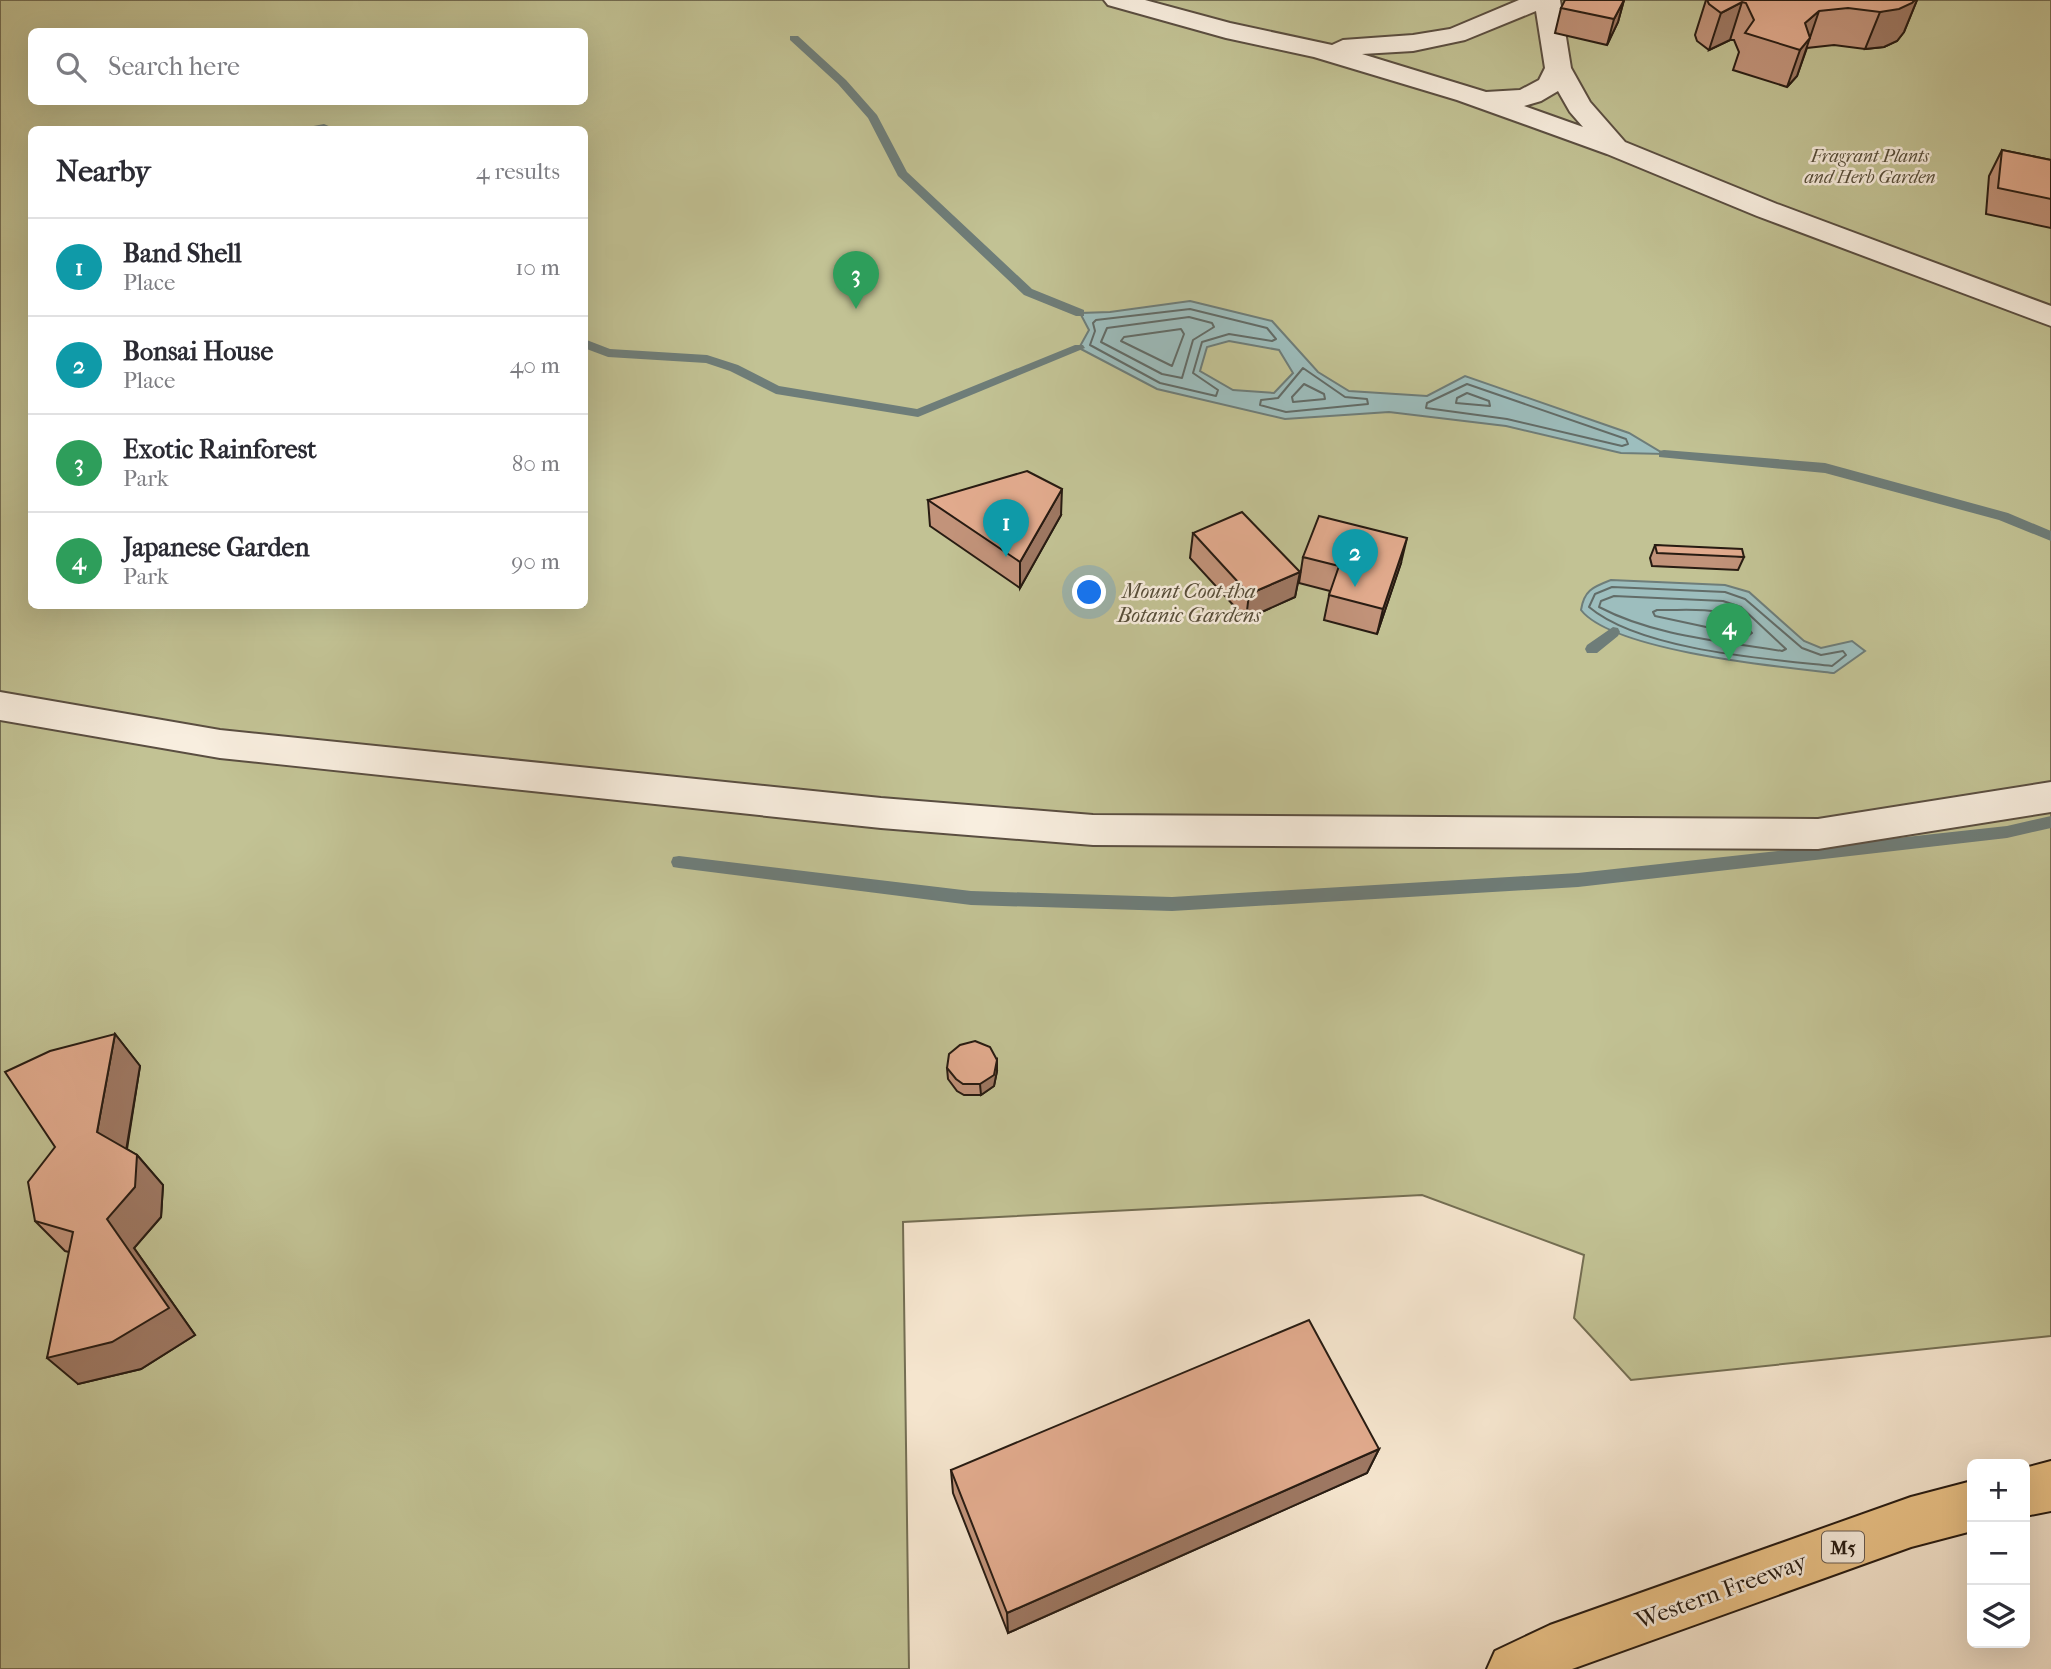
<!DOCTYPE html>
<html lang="en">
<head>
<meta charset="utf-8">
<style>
	body { margin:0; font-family:"IM FELL French Canon",serif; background:#f7f7f7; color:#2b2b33 }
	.controls { position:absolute; right:21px; bottom:21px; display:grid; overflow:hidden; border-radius:10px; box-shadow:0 7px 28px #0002 }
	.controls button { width:63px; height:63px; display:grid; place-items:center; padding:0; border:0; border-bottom:2px solid #e1e1e2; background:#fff; color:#2b2b33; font:35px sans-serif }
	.you { position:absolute; left:1090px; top:593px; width:24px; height:24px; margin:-18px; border:5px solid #fff; border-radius:50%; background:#1a73e8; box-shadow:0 0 0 10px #1a73e833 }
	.badge { display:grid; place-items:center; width:46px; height:46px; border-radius:50%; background:#8f2418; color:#fff; font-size:23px; font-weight:700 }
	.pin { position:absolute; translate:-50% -58px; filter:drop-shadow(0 2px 4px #0008) }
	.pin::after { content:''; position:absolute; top:37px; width:24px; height:21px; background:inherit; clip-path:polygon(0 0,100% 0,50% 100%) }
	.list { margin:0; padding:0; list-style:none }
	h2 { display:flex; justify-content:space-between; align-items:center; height:91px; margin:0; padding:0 28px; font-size:30px }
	h2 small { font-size:23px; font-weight:400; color:#7c7c81 }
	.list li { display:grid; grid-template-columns:46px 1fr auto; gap:21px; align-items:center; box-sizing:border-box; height:98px; padding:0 28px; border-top:2px solid #e1e1e2 }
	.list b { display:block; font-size:26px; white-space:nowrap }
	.list p { margin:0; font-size:23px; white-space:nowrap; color:#7c7c81 }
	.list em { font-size:23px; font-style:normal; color:#7c7c81 }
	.icon { flex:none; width:38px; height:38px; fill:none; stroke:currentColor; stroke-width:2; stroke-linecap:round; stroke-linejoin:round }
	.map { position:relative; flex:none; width:2051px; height:1669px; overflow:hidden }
	.search { position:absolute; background:#fff; box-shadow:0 7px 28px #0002; left:28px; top:28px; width:560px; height:77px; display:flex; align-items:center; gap:18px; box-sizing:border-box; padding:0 24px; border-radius:10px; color:#7c7c81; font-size:26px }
	.panel { position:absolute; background:#fff; box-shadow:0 7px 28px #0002; left:28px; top:126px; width:560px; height:483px; border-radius:10px }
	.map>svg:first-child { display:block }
	.green { fill:#c2c294; stroke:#746e53; stroke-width:2; fill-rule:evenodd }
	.water { fill:#9dbebe; stroke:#6e7d79; stroke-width:2; fill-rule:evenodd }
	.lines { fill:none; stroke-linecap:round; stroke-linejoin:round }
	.shore { stroke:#626c68; stroke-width:2 }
	.stream { fill:#6e7d79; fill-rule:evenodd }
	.minor-casing { stroke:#5a4e41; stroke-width:4 }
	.highway-casing { stroke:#271b12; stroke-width:4 }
	.minor { fill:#f8eedf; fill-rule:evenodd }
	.highway { fill:#eac287; fill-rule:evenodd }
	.wall { fill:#c2937a; stroke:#271b12; stroke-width:2 }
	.shaded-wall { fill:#9e7863; stroke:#271b12; stroke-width:2 }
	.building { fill:#e2ab8e; stroke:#271b12; stroke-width:2 }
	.labels { text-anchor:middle; stroke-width:5; stroke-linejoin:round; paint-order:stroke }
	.far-park-label { font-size:18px; font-style:italic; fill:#564d39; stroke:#f8eedf }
	.shield { fill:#f8eedf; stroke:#665a50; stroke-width:2 }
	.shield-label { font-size:19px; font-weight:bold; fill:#271b12 }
	.park-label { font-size:21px; font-style:italic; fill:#564d39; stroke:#f8eedf }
	.near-street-label { font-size:24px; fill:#271b12; stroke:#f8eedf }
</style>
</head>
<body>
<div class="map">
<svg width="2051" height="1669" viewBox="0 0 2051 1669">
	<rect width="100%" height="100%" fill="#f5e5ce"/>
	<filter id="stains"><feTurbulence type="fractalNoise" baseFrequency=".00286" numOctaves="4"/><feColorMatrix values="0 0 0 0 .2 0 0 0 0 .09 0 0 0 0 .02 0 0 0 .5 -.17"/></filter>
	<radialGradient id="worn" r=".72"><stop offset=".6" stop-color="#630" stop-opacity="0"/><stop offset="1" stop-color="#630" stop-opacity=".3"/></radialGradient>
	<path class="green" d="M0,0H2051V1336L1631,1380L1574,1318L1584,1255L1422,1195L903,1222L909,1669H0ZM32,32H584V102H32ZM32,130H584V606H32Z"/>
	<path class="water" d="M1190,301L1272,321L1318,372L1349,391L1427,396L1465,376L1629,433L1664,454L1621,453L1506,426L1389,412L1285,419L1157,389L1079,348L1089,330L1080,313L1110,312ZM1229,341L1279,350L1293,373L1274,393L1233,390L1200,371L1207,347Z
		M1611,580L1725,585L1749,592L1804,641L1821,648L1852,641L1865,651L1834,673C1780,667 1613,651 1581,610C1584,590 1593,587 1611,580Z"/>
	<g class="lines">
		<path class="shore" d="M1190,309L1267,328L1276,339L1272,341L1229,334L1202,342L1193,373L1218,390L1216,396L1160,383L1090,345L1095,331L1093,323L1096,320Z
			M1189,317L1212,323L1214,327L1193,340L1182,378L1162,374L1101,342L1107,328Z
			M1181,329L1184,334L1172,366L1121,341L1124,337Z
			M1303,368L1345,397L1367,399L1368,404L1286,412L1260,405L1261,400L1278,398Z
			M1304,384L1324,394L1325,399L1293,402L1292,397Z
			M1467,384L1626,439L1628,444L1622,446L1507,419L1426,408L1427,403Z
			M1467,393L1489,401L1490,406L1456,403L1457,398Z
			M1612,587L1725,592L1745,599L1802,648L1821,655L1843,651L1846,655L1832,666C1766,659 1640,650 1589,607L1595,594Z
			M1614,596L1723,601L1741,607L1786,649L1782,651C1721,641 1654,636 1599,607L1601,601Z
			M1657,610C1691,611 1729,603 1752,633L1748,636L1655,616L1653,612Z"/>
		<path class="stream" d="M790,36H798L846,80L877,115L907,172L1032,289L1084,310V316H1076L1024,295L898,176L868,118L838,84L790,40Z
			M324,124L338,130H302L303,128Z
			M584,339L610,349L707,355L738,365L779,386L917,409L1075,345H1083L1085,348L918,417L776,394L730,371L706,363L608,357L584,348Z
			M1664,450L1825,463L2008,513L2051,531V541L1999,520L1825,473L1659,457V451Z
			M1613,627L1618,628L1620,632L1618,636L1597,653H1587L1585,649L1587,645Z
			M2051,816V828L2007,838L1578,887L1172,911L971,905L679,868L673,867L671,862L673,857L679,856L971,891L1172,897L1578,873L2007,826Z"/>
		<defs>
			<path id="minor" d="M1104,0H1145L1230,23L1332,45L1343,40L1413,35L1450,29L1519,0H1560L1571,68L1590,102L1625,142L1777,204L2051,306V326L1757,216L1607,154L1457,100L1314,57L1226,38L1108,5ZM1536,11L1545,68L1539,80L1520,90L1486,92L1362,54L1413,51L1465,40ZM1558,91L1570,112L1583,127L1524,106L1541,101Z
				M0,692L220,730L881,798L1093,815L1818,819L2051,782V812L1818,849L1093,845L881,828L220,758L0,720Z"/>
			<path id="highway" d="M2051,1461V1511L2025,1516V1468Z
				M1972,1481V1531L1911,1547L1572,1669H1487L1495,1651L1550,1625L1911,1497Z"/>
		</defs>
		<use href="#minor" class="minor-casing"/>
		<use href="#highway" class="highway-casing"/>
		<use href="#minor" class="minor"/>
		<use href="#highway" class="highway"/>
	</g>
	<path class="wall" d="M1624,0L1618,22L1607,45L1555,33L1561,8Z
		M1706,0H1917L1904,32L1897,41L1884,47L1865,49L1834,45L1807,48L1797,76L1787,87L1733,70L1739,52L1734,40H1730L1709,50L1697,41L1695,35Z
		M2002,150L2051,160V228L1986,214L1989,176Z
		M928,500L1061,515L1020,588L930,526Z
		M1193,533L1300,572L1295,597L1246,619L1190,558Z
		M1655,545L1744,557L1738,570L1652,566L1650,558Z
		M1303,557L1401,563L1377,634L1324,620L1330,591L1299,583Z
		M115,1034L140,1066L127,1149L137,1155L163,1185L161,1217L134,1248L195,1335L141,1369L78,1384L69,1252L65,1251L35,1221Z
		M947,1068L997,1071L994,1086L981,1095H964L957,1091L948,1079Z
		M1379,1449L1367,1473L1008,1633L953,1493L951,1470Z"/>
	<path class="shaded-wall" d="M1624,0L1618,22L1607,45L1614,19Z
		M1915,0H1917L1904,32L1897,41L1884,47L1865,49L1880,12Z
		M1742,2L1730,40L1709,50L1721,13Z
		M1819,11L1797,76L1787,87L1800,50L1805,23Z
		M1062,489L1061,515L1020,588V562Z
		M1407,538L1401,563L1377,634L1383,609Z
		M1300,572L1295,597L1246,619L1249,594Z
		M115,1034L140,1066L124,1163L97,1132Z
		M997,1060V1071L994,1086L981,1095L980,1084Z
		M137,1155L163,1185L161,1217L134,1248L195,1335L141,1369L78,1384L47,1358L107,1219Z
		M1379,1449L1367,1473L1008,1633L1007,1613Z"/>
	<path class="building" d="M1565,0H1624L1614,19L1561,8Z
		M1707,0H1915L1912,3L1899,9L1880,12L1848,8L1819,11L1805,23L1810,38L1800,50L1745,33L1754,20L1746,3L1742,2L1721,13L1709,4Z
		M2002,150L2051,160V199L1998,188Z
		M1027,471L1062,489L1020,562L928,500Z
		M1242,512L1300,572L1249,594L1193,533Z
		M1319,516L1407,538L1383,609L1329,595L1339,566L1303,557Z
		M1655,545L1742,549L1744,557L1657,553Z
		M115,1034L97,1132L137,1155L135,1187L107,1219L169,1308L112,1342L47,1358L73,1232L35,1221L28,1182L55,1147L5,1072L50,1051Z
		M975,1041L990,1047L997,1060L994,1075L980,1084H963L956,1079L947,1068L949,1054L960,1045Z
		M1309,1320L1379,1449L1007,1613L951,1470Z"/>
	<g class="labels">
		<g class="far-park-label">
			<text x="1870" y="162">Fragrant Plants<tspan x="1870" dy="21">and Herb Garden</tspan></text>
		</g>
		<rect class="shield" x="1822" y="1531.5" width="42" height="31" rx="5"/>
		<g class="shield-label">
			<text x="1843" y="1554">M5</text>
		</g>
		<g class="park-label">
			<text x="1189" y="598">Mount Coot-tha<tspan x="1189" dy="24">Botanic Gardens</tspan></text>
		</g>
		<g class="near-street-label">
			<text transform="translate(1721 1591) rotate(-20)" y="8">Western Freeway</text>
		</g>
	</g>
	<rect width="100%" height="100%" filter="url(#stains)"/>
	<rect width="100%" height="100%" fill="url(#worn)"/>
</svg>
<div class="controls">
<button>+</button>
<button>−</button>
<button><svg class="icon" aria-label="layers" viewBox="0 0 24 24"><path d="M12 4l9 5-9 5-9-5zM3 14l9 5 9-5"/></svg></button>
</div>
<div class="you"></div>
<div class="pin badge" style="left:1006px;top:557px;background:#0f9aa8">1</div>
<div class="pin badge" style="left:1355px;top:587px;background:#0f9aa8">2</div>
<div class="pin badge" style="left:856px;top:309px;background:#2e9e5b">3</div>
<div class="pin badge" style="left:1729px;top:661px;background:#2e9e5b">4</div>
<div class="search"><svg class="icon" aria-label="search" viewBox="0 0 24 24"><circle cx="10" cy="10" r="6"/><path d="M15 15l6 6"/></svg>Search here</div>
<section class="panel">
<h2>Nearby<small>4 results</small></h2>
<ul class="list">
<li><span class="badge" style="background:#0f9aa8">1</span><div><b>Band Shell</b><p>Place</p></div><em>10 m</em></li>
<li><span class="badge" style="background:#0f9aa8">2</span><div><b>Bonsai House</b><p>Place</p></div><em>40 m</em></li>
<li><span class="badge" style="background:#2e9e5b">3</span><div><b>Exotic Rainforest</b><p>Park</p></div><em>80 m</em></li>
<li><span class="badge" style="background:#2e9e5b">4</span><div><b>Japanese Garden</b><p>Park</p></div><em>90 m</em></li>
</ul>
</section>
</div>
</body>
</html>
